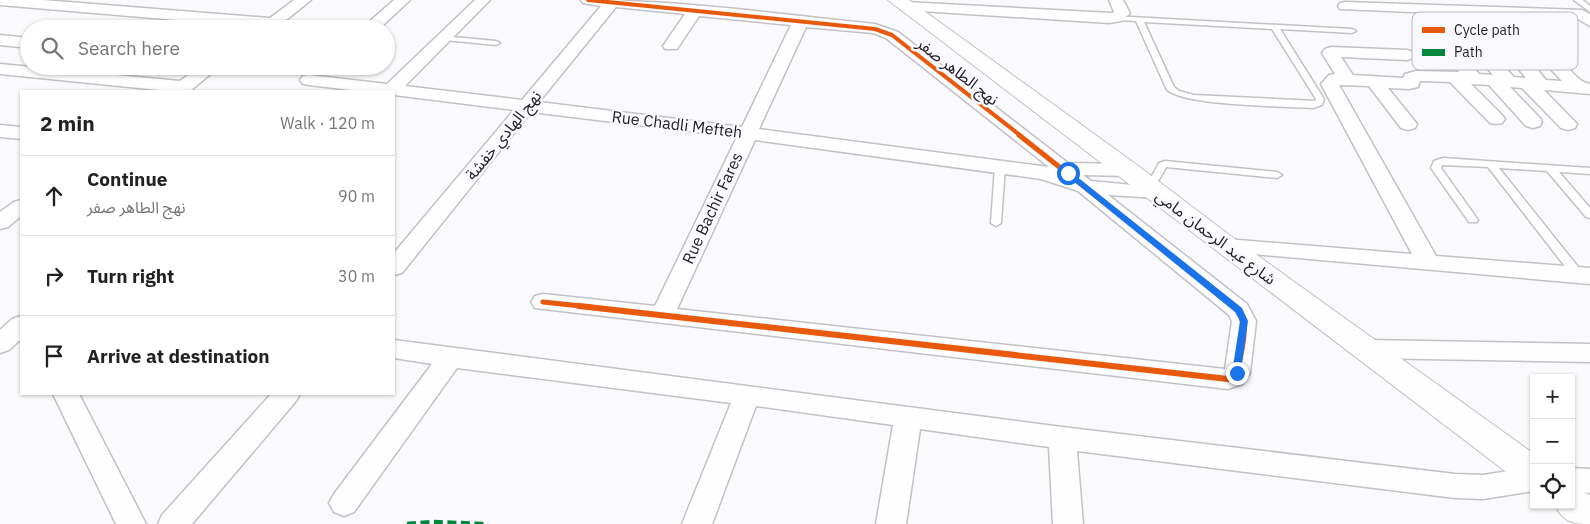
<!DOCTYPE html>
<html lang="en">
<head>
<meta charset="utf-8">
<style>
	body { margin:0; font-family:"IBM Plex Sans","Noto Sans Arabic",sans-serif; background:#f6f6f6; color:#222 }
	.controls { position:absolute; right:15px; bottom:15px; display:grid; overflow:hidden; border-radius:0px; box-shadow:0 1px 4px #0004 }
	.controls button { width:45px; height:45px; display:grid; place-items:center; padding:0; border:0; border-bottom:1px solid #e0e0e0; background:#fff; color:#222; font:25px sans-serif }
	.stop { position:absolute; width:15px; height:15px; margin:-11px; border:4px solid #1a73e8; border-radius:50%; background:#fff }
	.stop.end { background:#1a73e8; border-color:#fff; box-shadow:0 1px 5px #0008 }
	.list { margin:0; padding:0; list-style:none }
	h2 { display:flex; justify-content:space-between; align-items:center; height:65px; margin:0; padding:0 20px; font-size:21px }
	h2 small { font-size:16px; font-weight:400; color:#767676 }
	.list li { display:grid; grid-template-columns:32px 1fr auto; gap:15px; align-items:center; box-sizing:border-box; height:80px; padding:0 20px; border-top:1px solid #e0e0e0 }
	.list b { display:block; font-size:19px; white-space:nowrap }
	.list p { margin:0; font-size:16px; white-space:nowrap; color:#767676 }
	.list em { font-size:16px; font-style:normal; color:#767676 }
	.icon { flex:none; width:28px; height:28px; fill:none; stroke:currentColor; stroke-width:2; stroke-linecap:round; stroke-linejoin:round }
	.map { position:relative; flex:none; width:1590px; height:524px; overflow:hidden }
	.search { position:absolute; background:#fff; box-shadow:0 1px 4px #0004; left:20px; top:20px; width:375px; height:55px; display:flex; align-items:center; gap:12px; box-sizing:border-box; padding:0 18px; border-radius:28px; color:#767676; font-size:19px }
	.panel { position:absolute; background:#fff; box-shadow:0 1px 4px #0004; left:20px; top:90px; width:375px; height:305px; border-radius:0px }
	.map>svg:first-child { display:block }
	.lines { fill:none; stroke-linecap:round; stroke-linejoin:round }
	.service-casing { stroke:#c2c1c6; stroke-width:3 }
	.minor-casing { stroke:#c2c1c6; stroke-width:3 }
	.tertiary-casing { stroke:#c2c1c6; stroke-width:2 }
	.service { fill:#fefefe; fill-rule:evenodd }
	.minor { fill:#fefefe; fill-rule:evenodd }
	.tertiary { fill:#fefefe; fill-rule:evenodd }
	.quiet { stroke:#00873e; stroke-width:4.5; stroke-dasharray:9 4.5; stroke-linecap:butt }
	.cycleway-far2-casing { stroke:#f9f8fc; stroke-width:6 }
	.cycleway-far1-casing { stroke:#f9f8fc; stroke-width:8 }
	.cycleway-casing { stroke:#f9f8fc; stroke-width:9 }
	.cycleway-far2 { stroke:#e8590c; stroke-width:4 }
	.cycleway-far1 { stroke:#e8590c; stroke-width:5 }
	.cycleway { stroke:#e8590c; stroke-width:6 }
	.route { fill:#1a73e8 }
	.labels { text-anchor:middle; stroke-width:5; stroke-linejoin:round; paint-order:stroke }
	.street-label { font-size:16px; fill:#211e27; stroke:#f9f8fc }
	.key { fill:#f9f8fc; stroke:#b8b7bc; stroke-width:1 }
	.key-label { font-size:14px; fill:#211e27 }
</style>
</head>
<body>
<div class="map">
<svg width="1590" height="524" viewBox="0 0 1590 524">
	<rect width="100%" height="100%" fill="#faf9fb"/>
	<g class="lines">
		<defs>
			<path id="service" d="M1574,0H1583L1590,6V12Z
				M1113,16L1352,29L1356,31L1352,33L1280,29L1324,99L1322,105L1313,108C1283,106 1187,106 1167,90L1136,21L1116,20H1113ZM1144,22L1272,29L1316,99L1315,101L1194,95L1179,91L1174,87Z
				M442,36L496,41L500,43L496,45L445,40L441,38Z
				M1443,158L1590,168V174L1559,172L1590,208V218L1586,217L1547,171L1499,168L1582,272L1584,275L1582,278H1574L1488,167L1442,165L1441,168L1478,220L1477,222H1469L1431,168L1434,161Z
				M1165,161L1277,172L1282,175L1277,178L1166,167C1161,177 1156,188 1143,186L1142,184L1152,176L1159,163Z
				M1000,164L1005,167L1001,223L996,226L991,223L995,167Z"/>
			<path id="minor" d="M0,0H43L270,18L294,0H311L275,29H257L259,27L0,5Z
				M394,0H410L379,29H361Z
				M475,0H490L405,86L522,100L601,6L583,3L581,0C679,0 777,14 875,24L898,32L1068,163L1128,164L1135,166L1138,170L1135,174L1128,176L1083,175L1091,181L1164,188L1167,192L1164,196L1157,198L1108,195L1247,304L1256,321L1250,373L1242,384L1228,389L535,308L531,302L535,296L543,294L655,306L737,137L531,112L402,273L394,275V253L514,110L394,95V91H359L309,85L303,84L300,80L303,76L309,75L387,84ZM616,7L685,14L663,46L665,49H677L699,16L791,25L742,127L539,102ZM806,27L873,33L886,38L1049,167L759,129ZM755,140L1041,179L1078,191L1229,315L1232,321L1225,369L677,309Z
				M1109,0H1123L1130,13L1121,21L1109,23L905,10L900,9L898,6L900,3L905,2L1112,13L1114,12Z
				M1345,2L1582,10L1590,14V26L1578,19L1340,9L1338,6L1340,3Z
				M0,35L29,38V48L0,45Z
				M1331,47L1407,50L1413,52L1415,55L1413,58L1407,60L1341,57L1353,75L1403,78L1405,74L1416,71L1459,72L1446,55L1448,52C1463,48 1470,64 1479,74L1493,75L1478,58L1480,54C1495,51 1504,67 1514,77L1526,78L1512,61L1514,57C1529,54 1537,70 1546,80L1562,81L1546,64L1548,60C1567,56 1573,82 1590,84V94L1544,90L1577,124L1575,128L1568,130L1561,128L1522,88L1510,87L1540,118L1542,122L1540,126L1533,128L1526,126L1489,85L1471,84L1502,115L1505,119L1502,123L1496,124L1490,123L1450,82L1420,81L1418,87L1409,89L1388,88L1417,124L1415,128L1408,130L1401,128L1369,86L1339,85L1436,256L1590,268V284L1218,251L1215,246L1218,241L1226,239L1412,254L1321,84L1329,75L1335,74L1322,53L1325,49Z
				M0,64L180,81L201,66H220L190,91H169L0,74Z
				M0,125L21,127V139L0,137Z
				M21,200V216L8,227L0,229V212L14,202Z
				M21,316V339L9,350L0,353V330L12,319Z
				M394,340L1062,427L1455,474L1483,475L1534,467V491L1483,499L1455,498L1077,451L1083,524H1053L1049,447L920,429L906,524H876L893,425L756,406L712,524H682L731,403L457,368L354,512L344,516L334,512L329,503L334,494L432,364L394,358Z
				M1365,340L1590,344V362L1365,358L1356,355L1352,349L1356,343Z
				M53,394H79L146,524H116Z
				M271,394H300L296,401L192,524H158L162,515Z
				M1571,468L1590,469V493L1571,492Z"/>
			<path id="tertiary" d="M888,0H909L1137,165L1236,240L1534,454V489L1522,484Z
				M1571,487L1590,495V524C1573,524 1563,522 1555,505H1571Z"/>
		</defs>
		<use href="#service" class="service-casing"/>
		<use href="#minor" class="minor-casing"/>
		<use href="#tertiary" class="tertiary-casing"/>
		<use href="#service" class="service"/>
		<use href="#minor" class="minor"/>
		<use href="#tertiary" class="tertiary"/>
		<path class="quiet" d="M407,524L432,522L484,524"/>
		<defs>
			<path id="cycleway-far2" d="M588,0L875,29L892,35L1021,136"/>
			<path id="cycleway-far1" d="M1019,135L1236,307
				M543,302L590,307"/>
			<path id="cycleway" d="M579,306L1228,379L1237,373C1240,353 1252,320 1234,306"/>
		</defs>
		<use href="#cycleway-far2" class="cycleway-far2-casing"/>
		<use href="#cycleway-far1" class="cycleway-far1-casing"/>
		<use href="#cycleway" class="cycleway-casing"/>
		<use href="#cycleway-far2" class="cycleway-far2"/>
		<use href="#cycleway-far1" class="cycleway-far1"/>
		<use href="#cycleway" class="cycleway"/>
	</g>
	<path class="route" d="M1066,172H1071L1242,308L1248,321L1240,376L1237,377L1232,373L1240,321L1235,312L1066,175Z"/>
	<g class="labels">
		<g class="street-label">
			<text transform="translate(958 71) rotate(38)" y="6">نهج الطاهر صفر</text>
			<text transform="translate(677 124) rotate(7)" y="6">Rue Chadli Mefteh</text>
			<text transform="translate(503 135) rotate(-51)" y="6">نهج الهادي خفشة</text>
			<text transform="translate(712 208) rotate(-65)" y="6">Rue Bachir Fares</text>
			<text transform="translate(1216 237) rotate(37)" y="6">شارع عبد الرحمان مامي</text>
		</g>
	</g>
	<rect x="1412" y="12" width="166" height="58" rx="8" class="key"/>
	<rect x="1422" y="27" width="23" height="6" fill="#e8590c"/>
	<rect x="1422" y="49" width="23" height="7" fill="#00873e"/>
	<g class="key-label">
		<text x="1454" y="35">Cycle path</text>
		<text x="1454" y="57">Path</text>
	</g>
</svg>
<div class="controls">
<button>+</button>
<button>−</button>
<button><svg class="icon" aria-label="locate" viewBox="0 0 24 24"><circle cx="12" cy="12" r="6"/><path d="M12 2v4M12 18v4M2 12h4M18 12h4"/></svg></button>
</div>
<div class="stop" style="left:1068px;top:173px"></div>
<div class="stop end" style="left:1237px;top:373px"></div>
<div class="search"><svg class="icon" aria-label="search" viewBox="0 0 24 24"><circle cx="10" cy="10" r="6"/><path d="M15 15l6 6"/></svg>Search here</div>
<section class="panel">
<h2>2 min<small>Walk · 120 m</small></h2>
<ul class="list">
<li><svg class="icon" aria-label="ahead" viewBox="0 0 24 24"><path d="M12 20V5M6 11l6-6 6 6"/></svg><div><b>Continue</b><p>نهج الطاهر صفر</p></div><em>90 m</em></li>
<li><svg class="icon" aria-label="right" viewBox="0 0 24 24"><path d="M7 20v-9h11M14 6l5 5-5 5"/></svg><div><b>Turn right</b></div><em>30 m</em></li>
<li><svg class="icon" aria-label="arrive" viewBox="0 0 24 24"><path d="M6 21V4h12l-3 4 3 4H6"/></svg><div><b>Arrive at destination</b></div></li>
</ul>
</section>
</div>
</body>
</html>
